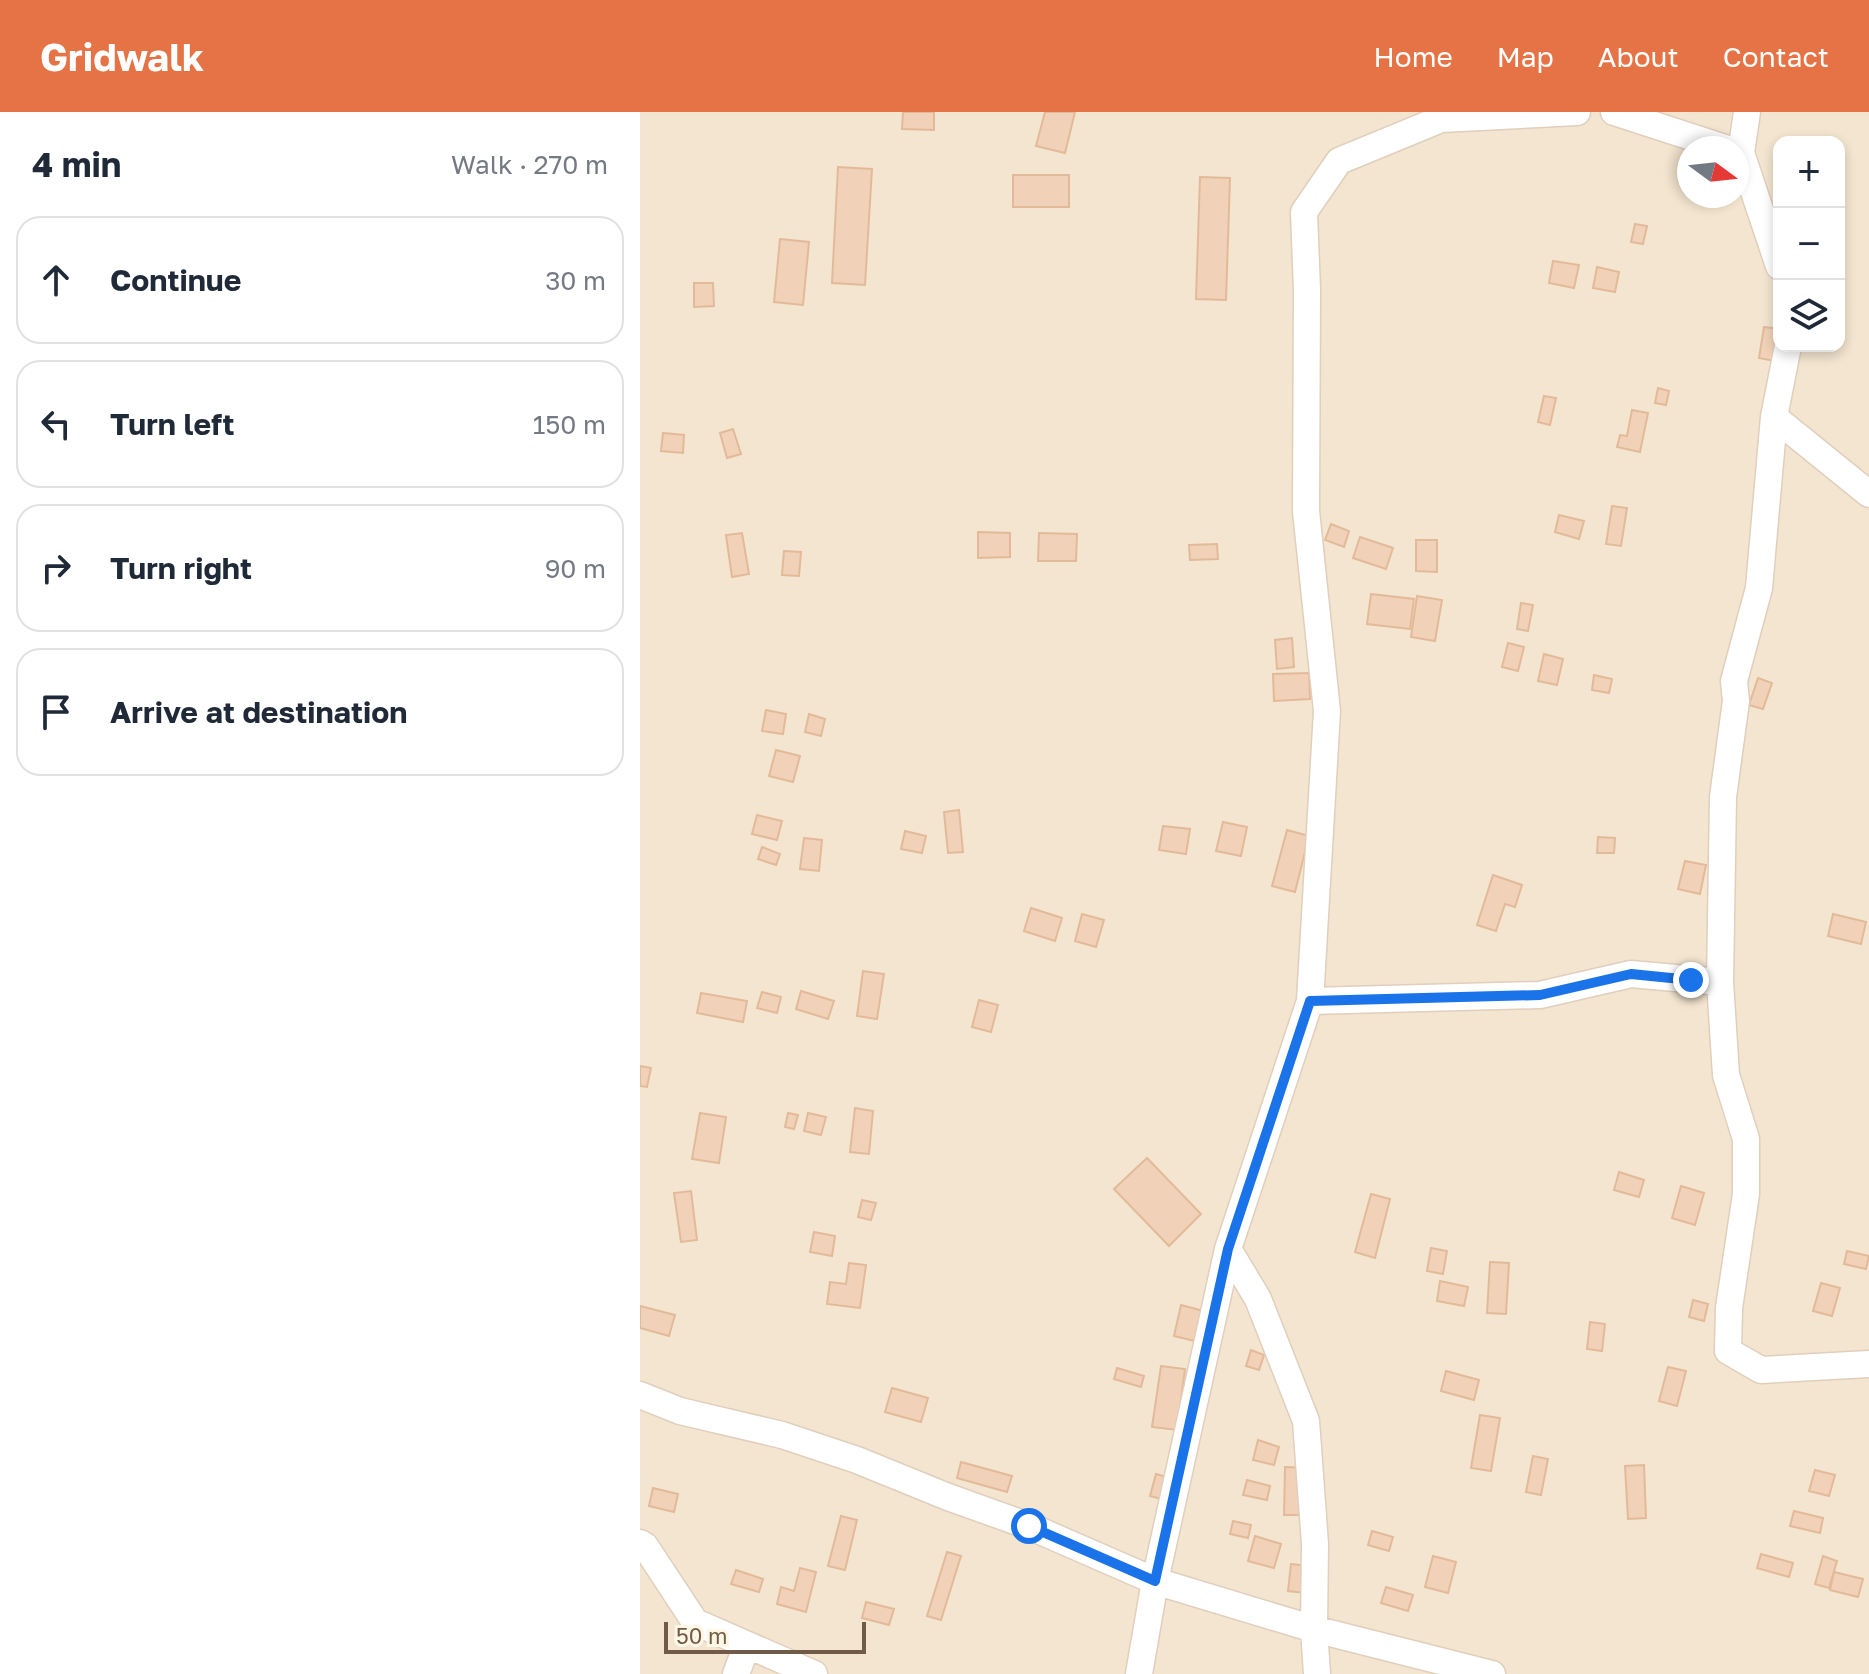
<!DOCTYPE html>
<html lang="en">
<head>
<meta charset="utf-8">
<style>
	body { margin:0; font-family:"Golos Text",sans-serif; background:#f6f6f7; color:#1f2937 }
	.controls { position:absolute; right:24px; top:24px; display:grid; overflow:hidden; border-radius:16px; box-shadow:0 4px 12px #0003 }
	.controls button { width:72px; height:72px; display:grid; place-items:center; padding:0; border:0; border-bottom:2px solid #e0e1e3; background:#fff; color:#1f2937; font:40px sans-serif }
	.compass { position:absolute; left:1037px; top:24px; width:72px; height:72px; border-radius:50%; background:#fff; box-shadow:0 4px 12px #0003; rotate:105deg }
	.scale { position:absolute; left:24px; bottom:20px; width:202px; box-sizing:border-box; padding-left:8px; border:4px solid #725a48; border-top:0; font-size:22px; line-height:28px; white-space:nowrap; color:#725a48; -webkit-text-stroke:6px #fff7e6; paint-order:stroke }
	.stop { position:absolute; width:24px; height:24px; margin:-18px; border:6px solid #1a73e8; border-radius:50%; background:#fff }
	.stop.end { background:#1a73e8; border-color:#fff; box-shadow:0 2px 8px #0008 }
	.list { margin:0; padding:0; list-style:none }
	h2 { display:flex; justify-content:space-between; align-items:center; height:104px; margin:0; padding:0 32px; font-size:34px }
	h2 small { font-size:26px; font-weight:400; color:#747a83 }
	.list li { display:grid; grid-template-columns:52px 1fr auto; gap:24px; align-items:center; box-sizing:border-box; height:128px; margin:0 16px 16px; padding:0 16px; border:2px solid #e0e1e3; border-radius:24px }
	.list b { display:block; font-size:30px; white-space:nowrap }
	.list em { font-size:26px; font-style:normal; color:#747a83 }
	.icon { flex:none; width:44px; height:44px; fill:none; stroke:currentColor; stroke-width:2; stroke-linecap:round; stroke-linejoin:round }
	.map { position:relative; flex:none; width:1229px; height:1562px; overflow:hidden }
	header { display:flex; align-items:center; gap:48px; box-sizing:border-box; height:112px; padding:0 40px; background:#e57346; color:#fff }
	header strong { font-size:38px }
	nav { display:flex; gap:44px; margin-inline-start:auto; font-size:28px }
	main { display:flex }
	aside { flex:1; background:#fff }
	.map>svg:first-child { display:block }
	.residential { fill:#f3e5cf; fill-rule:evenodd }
	.building { fill:#f1d2b8; stroke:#e3ba99; stroke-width:2 }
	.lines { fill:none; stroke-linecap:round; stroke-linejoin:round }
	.street-casing { stroke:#e0cfbd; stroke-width:29 }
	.street { stroke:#fff; stroke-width:26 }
	.route { stroke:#1a73e8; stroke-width:10 }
</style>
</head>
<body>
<header>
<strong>Gridwalk</strong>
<nav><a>Home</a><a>Map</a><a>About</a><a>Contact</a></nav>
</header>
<main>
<aside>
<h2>4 min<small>Walk · 270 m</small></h2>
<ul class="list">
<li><svg class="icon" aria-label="ahead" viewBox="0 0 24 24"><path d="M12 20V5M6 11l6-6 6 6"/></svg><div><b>Continue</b></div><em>30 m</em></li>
<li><svg class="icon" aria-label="left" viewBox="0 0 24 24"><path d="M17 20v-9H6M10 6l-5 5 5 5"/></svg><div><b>Turn left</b></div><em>150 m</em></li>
<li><svg class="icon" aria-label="right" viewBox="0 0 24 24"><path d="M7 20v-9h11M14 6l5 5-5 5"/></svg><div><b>Turn right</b></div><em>90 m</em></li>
<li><svg class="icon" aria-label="arrive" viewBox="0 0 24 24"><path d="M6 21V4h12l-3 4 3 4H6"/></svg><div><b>Arrive at destination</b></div></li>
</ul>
</aside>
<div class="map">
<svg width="1229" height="1562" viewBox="0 0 1229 1562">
	<rect width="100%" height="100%" fill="#fcf3e0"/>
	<path class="residential" d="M0,0H1229V1562H0ZM1139,30H1199V234H1139ZM1049,36H1097V84H1049Z"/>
	<path class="building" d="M263,0H294V18L262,17Z
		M405,0H435L425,41L396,34Z
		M198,55L232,57L225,173L192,171Z
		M373,63H429V95H373Z
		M560,65L590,66L586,188L556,187Z
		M995,112L1007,114L1003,132L991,130Z
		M140,127L169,130L163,193L134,190Z
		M913,149L939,153L934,176L909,171Z
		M957,155L979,160L975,180L953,176Z
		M54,171H73L74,194L54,195Z
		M1124,215L1139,217L1135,249L1119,246Z
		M1018,276L1029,279L1026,293L1015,291Z
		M904,284L916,286L910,313L898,310Z
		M992,298L1008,301L1000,340L977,335L980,323L987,324Z
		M93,317L101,342L87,346L80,321Z
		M23,321L44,323L43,341L21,339Z
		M972,394L987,396L981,434L966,432Z
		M919,403L944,409L939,427L915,420Z
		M691,412L709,419L704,435L685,428Z
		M338,420L370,421V445L338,446Z
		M102,421L109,462L92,465L86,423Z
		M399,421L437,422L436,449H398Z
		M720,425L753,436L746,457L713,446Z
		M776,428H797V460L776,459Z
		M577,432L578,447L550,448L549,433Z
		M144,439L161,440L159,464L142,463Z
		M731,482L774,487L770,517L727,512Z
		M777,484L802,488L795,529L771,525Z
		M881,491L893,493L888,519L877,517Z
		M652,526L654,555L637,557L635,528Z
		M868,531L884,535L878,559L862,555Z
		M904,542L923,547L917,573L898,569Z
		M669,561L670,587L634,589L633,562Z
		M954,563L972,567L969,581L952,578Z
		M1118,566L1132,571L1123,597L1109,593Z
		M126,598L146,602L143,622L122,619Z
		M169,602L185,607L181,624L165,620Z
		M136,638L160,644L153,670L129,664Z
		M319,698L323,740L308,741L304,700Z
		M117,703L142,709L137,728L112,722Z
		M583,710L607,715L601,744L576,739Z
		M523,714L550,717L546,742L519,738Z
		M647,718L669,724L655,780L632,774Z
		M265,719L286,724L282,741L261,737Z
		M958,725L975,726L974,741H957Z
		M164,726L182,728L179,759L160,757Z
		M122,735L140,742L136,753L118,747Z
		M1045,749L1066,753L1060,782L1038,777Z
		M853,763L882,773L875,795L865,792L856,819L837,813Z
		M391,796L422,806L415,829L384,819Z
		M442,802L464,808L456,835L435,829Z
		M1193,802L1226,810L1221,832L1188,824Z
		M223,859L244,862L237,907L217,904Z
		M161,879L194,889L188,907L156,897Z
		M122,880L141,885L137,901L117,896Z
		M61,881L107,889L103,910L57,901Z
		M339,888L358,893L351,920L332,915Z
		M0,954L11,956L7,975L0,974Z
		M215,996L233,999L229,1042L210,1040Z
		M60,1001L86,1005L79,1051L52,1047Z
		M148,1001L158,1003L154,1017L145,1015Z
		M168,1001L186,1005L181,1023L164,1019Z
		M507,1046L561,1102L529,1134L474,1077Z
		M979,1060L1004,1068L999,1085L974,1078Z
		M1041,1074L1064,1081L1055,1113L1032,1106Z
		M51,1079L57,1128L41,1130L34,1081Z
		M731,1082L750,1087L735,1146L715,1140Z
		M222,1088L236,1091L231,1108L218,1105Z
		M174,1120L195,1124L192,1144L170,1140Z
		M791,1136L807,1139L803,1162L787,1159Z
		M1207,1139L1229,1144L1226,1157L1204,1152Z
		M850,1150L869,1151L866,1202L847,1201Z
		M209,1151L226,1153L220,1196L187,1192L190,1170L206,1172Z
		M800,1169L828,1175L824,1194L797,1189Z
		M1181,1171L1200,1176L1192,1204L1173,1199Z
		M1053,1188L1068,1192L1064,1209L1049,1205Z
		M541,1193L571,1201L563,1231L534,1224Z
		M0,1194L35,1203L29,1224L0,1216Z
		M950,1210L965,1212L962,1239L947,1237Z
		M611,1238L624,1243L619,1258L606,1254Z
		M521,1254L545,1257L537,1318L512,1315Z
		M1028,1255L1046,1259L1037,1294L1019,1289Z
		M477,1256L504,1264L501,1275L474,1267Z
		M806,1259L839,1268L834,1288L801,1279Z
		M252,1276L288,1286L281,1310L245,1300Z
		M840,1303L860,1306L851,1359L831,1356Z
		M618,1328L639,1335L634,1353L613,1348Z
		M893,1344L908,1347L901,1383L886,1380Z
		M321,1350L372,1364L367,1380L317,1366Z
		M1004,1353L1006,1406L988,1407L985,1354Z
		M645,1355L667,1356L666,1403H644Z
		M1175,1358L1195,1363L1189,1384L1169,1379Z
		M516,1362L534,1367L529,1389L510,1384Z
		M607,1368L630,1374L627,1388L603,1383Z
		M13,1376L38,1382L34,1400L9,1394Z
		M1154,1399L1183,1406L1180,1421L1150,1414Z
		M201,1404L217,1408L205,1458L188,1454Z
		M593,1409L611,1413L608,1426L590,1422Z
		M732,1419L753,1425L749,1439L728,1433Z
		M615,1424L641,1432L634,1456L608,1449Z
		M307,1440L321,1444L301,1508L287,1504Z
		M1121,1442L1153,1451L1149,1465L1117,1456Z
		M793,1444L816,1450L808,1481L785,1475Z
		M1183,1444L1197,1449L1189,1476L1175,1472Z
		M651,1452L668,1454L665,1481L648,1479Z
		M160,1456L176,1460L166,1500L137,1492L141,1475L154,1479Z
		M96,1458L123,1467L119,1480L91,1472Z
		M1194,1460L1223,1467L1218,1485L1190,1478Z
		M746,1475L773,1483L768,1499L741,1491Z
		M226,1490L254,1497L249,1513L222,1506Z"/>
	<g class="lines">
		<defs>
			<path id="street" d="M937,0L801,7L699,49L664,100L667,178L666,399L687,599L670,889L900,883L991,862L1080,870
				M974,0L1085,36
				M1107,0L1101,41L1139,154
				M1148,234L1134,305L1119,476L1094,569L1096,589L1083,685L1080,870L1086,963L1106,1027V1082L1089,1196L1088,1239L1121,1258L1229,1252
				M1134,305L1229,382
				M588,1137L618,1187L666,1309L675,1432L674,1517L677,1562
				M0,1283L40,1299L142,1323L217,1348L308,1385L389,1414L515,1469L674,1517L852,1562
				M0,1431L5,1434L55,1510L174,1562
				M96,1562L107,1533
				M499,1562L515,1469L588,1137L670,889"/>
		</defs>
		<use href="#street" class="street-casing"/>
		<use href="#street" class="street"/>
	</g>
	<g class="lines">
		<path class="route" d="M389,1414L515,1469L588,1137L670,889L900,883L991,862L1051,868"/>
	</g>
</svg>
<div class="controls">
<button>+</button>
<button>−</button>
<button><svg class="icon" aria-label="layers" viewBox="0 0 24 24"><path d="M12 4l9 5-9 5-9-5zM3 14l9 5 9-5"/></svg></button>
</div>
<svg class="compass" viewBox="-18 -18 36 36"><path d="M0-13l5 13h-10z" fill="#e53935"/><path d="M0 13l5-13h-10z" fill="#747a83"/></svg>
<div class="scale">50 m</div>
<div class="stop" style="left:389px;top:1414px"></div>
<div class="stop end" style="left:1051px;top:868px"></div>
</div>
</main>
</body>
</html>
